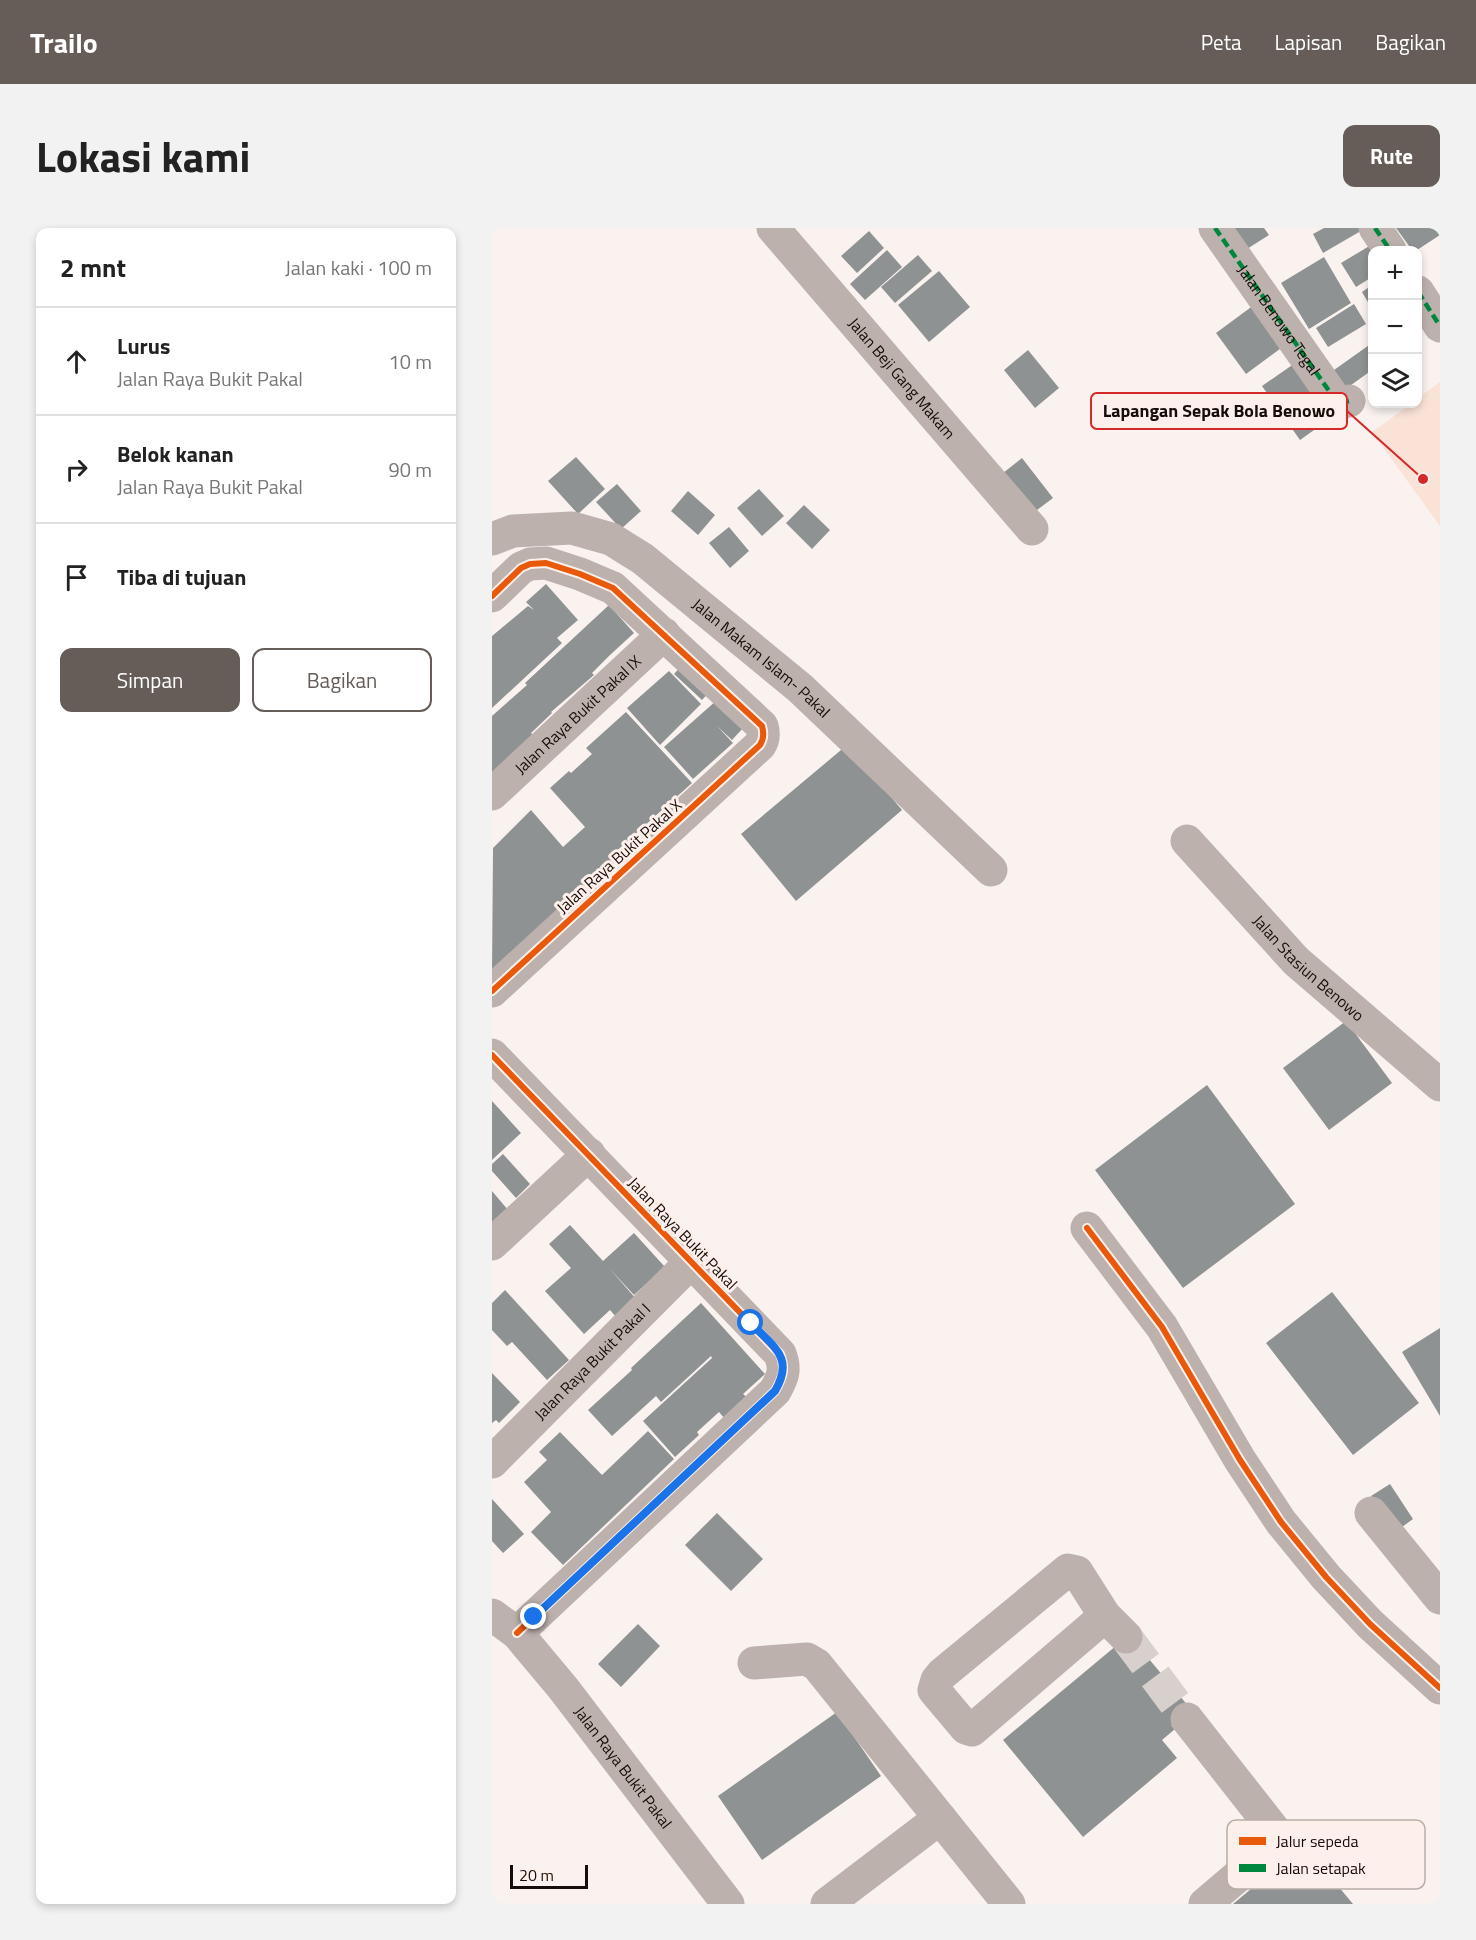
<!DOCTYPE html>
<html lang="id">
<head>
<meta charset="utf-8">
<style>
	body { margin:0; font-family:"Titillium Web",sans-serif; background:#f2f2f2; color:#222 }
	.controls { position:absolute; right:18px; top:18px; display:grid; overflow:hidden; border-radius:12px; box-shadow:0 3px 9px #0003 }
	.controls button { width:54px; height:54px; display:grid; place-items:center; padding:0; border:0; border-bottom:2px solid #e0e0e0; background:#fff; color:#222; font:30px sans-serif }
	.scale { position:absolute; left:18px; bottom:15px; width:78px; box-sizing:border-box; padding-left:6px; border:3px solid #170d08; border-top:0; font-size:16px; line-height:21px; white-space:nowrap; color:#170d08; -webkit-text-stroke:4px #fdf0eb; paint-order:stroke }
	.stop { position:absolute; width:18px; height:18px; margin:-14px; border:4px solid #1a73e8; border-radius:50%; background:#fff }
	.stop.end { background:#1a73e8; border-color:#fff; box-shadow:0 2px 6px #0008 }
	.list { margin:0; padding:0; list-style:none }
	h2 { display:flex; justify-content:space-between; align-items:center; height:78px; margin:0; padding:0 24px; font-size:26px }
	h2 small { font-size:20px; font-weight:400; color:#767676 }
	.list li { display:grid; grid-template-columns:39px 1fr auto; gap:18px; align-items:center; box-sizing:border-box; height:108px; padding:0 24px; border-top:2px solid #e0e0e0 }
	.list b { display:block; font-size:22px; white-space:nowrap }
	.list p { margin:0; font-size:20px; white-space:nowrap; color:#767676 }
	.list em { font-size:20px; font-style:normal; color:#767676 }
	.actions { display:flex; gap:12px; padding:18px 24px }
	.actions a { flex:1; padding:14px 0; border:2px solid #665d59; border-radius:12px; text-align:center; font-size:21px; color:#665d59 }
	.actions .main { background:#665d59; color:#fff }
	.icon { flex:none; width:33px; height:33px; fill:none; stroke:currentColor; stroke-width:2; stroke-linecap:round; stroke-linejoin:round }
	.map { position:relative; flex:none; width:948px; height:1676px; overflow:hidden; border-radius:12px }
	header { display:flex; align-items:center; gap:36px; box-sizing:border-box; height:84px; padding:0 30px; background:#665d59; color:#fff }
	header strong { font-size:28px }
	nav { display:flex; gap:33px; margin-inline-start:auto; font-size:21px }
	.intro { display:flex; align-items:center; justify-content:space-between; box-sizing:border-box; height:144px; padding:0 36px }
	h1 { margin:0; font-size:42px }
	.button { padding:15px 27px; border-radius:12px; background:#665d59; color:#fff; font-size:21px; font-weight:700 }
	main { display:flex; gap:36px; padding:0 36px }
	aside { flex:1; background:#fff; border-radius:12px; box-shadow:0 3px 9px #0003 }
	.map>svg:first-child { display:block }
	.green { fill:#fae2d7 }
	.building { fill:#8f9292 }
	.lines { fill:none; stroke-linecap:round; stroke-linejoin:round }
	.minor-tunnel { stroke:#d7d0cc; stroke-width:33; stroke-dasharray:33 16; stroke-linecap:butt }
	.minor { stroke:#bdb1ad; stroke-width:33 }
	.quiet { stroke:#00873e; stroke-width:4.5; stroke-dasharray:9 4.5; stroke-linecap:butt }
	.cycleway-casing { stroke:#fdf0eb; stroke-width:10 }
	.cycleway { stroke:#e8590c; stroke-width:6 }
	.route { stroke:#1a73e8; stroke-width:8 }
	.labels { text-anchor:middle; stroke-width:6; stroke-linejoin:round; paint-order:stroke }
	.street-label { font-size:16px; fill:#170d08; stroke:#fdf0eb }
	.key { fill:#fdf0eb; stroke:#b8aca7; stroke-width:1.5 }
	.key-label { font-size:16px; fill:#170d08 }
	.leader { fill:none; stroke:#d62828; stroke-width:2 }
	.callout-dot { fill:#d62828; stroke:#fdf0eb; stroke-width:2 }
	.callout { fill:#fdf0eb; stroke:#d62828; stroke-width:2 }
	.callout-label { font-size:18px; text-anchor:middle; font-weight:bold; fill:#170d08 }
</style>
</head>
<body>
<header>
<strong>Trailo</strong>
<nav><a>Peta</a><a>Lapisan</a><a>Bagikan</a></nav>
</header>
<div class="intro"><h1>Lokasi kami</h1><a class="button">Rute</a></div>
<main>
<aside>
<h2>2 mnt<small>Jalan kaki · 100 m</small></h2>
<ul class="list">
<li><svg class="icon" aria-label="ahead" viewBox="0 0 24 24"><path d="M12 20V5M6 11l6-6 6 6"/></svg><div><b>Lurus</b><p>Jalan Raya Bukit Pakal</p></div><em>10 m</em></li>
<li><svg class="icon" aria-label="right" viewBox="0 0 24 24"><path d="M7 20v-9h11M14 6l5 5-5 5"/></svg><div><b>Belok kanan</b><p>Jalan Raya Bukit Pakal</p></div><em>90 m</em></li>
<li><svg class="icon" aria-label="arrive" viewBox="0 0 24 24"><path d="M6 21V4h12l-3 4 3 4H6"/></svg><div><b>Tiba di tujuan</b></div></li>
</ul>
<div class="actions"><a class="main">Simpan</a><a>Bagikan</a></div>
</aside>
<div class="map">
<svg width="948" height="1676" viewBox="0 0 948 1676">
	<rect width="100%" height="100%" fill="#f9f2ef"/>
	<path class="green" d="M948,154V298L880,204L919,176H926V170Z"/>
	<path class="building" d="M741,0H772L777,7L755,21Z
		M832,0H874L831,25L821,6Z
		M904,0H948V7L925,22H920Z
		M377,3L392,20L365,45L349,28Z
		M884,14L880,22V49L864,59L849,35Z
		M395,22L410,39L373,72L358,56Z
		M426,27L440,43L403,75L389,59Z
		M832,29L859,75L817,101L789,55Z
		M447,43L478,79L437,114L406,77Z
		M880,57V81L870,64Z
		M766,74L796,115L754,146L724,105Z
		M862,76L874,96L836,119L824,100Z
		M880,115V142L848,165L835,147Z
		M536,122L567,160L543,180L512,142Z
		M809,131L846,185L808,212L770,158Z
		M84,229L113,261L86,286L56,253Z
		M530,230L561,270L541,285L511,245Z
		M125,256L149,283L129,301L104,274Z
		M267,261L292,288L270,308L245,280Z
		M196,263L223,287L206,307L179,283Z
		M312,277L338,302L320,321L294,295Z
		M237,299L257,323L238,340L217,315Z
		M54,356L86,392L65,410L70,415L0,480V408L36,378L42,382L34,374Z
		M117,377L142,405L118,427L100,445L102,447L59,484L60,485L39,505L41,507L0,546V488L35,457L33,455Z
		M193,434L221,460L210,472L182,446Z
		M177,443L209,476L168,517L135,480Z
		M225,472L252,499L240,512L225,498L241,515L201,551L172,519Z
		M134,484L200,555L119,628L121,630L102,647L104,649L0,744L1,620L39,582L71,619L93,599L58,560L77,543L79,545L100,526L94,520Z
		M355,517L410,582L304,673L249,606Z
		M854,793L900,855L837,902L791,840Z
		M715,857L803,976L691,1060L603,942Z
		M0,873L29,905L0,932Z
		M11,926L38,956L24,970L0,943V936Z
		M0,963L16,982L0,998Z
		M78,997L111,1033L142,1005L173,1039L142,1067L117,1040L145,1072L125,1090L118,1082L92,1106L53,1063L79,1040L57,1016Z
		M13,1062L77,1132L55,1152L20,1114L15,1118L0,1102V1075Z
		M840,1064L927,1175L861,1227L774,1115Z
		M209,1075L273,1146L251,1166L257,1171L234,1192L227,1184L205,1204L207,1207L183,1229L151,1193L220,1130L219,1128L169,1174L164,1168L120,1208L96,1182L140,1142L139,1140Z
		M948,1100V1188L910,1124Z
		M0,1145L28,1174L7,1195L4,1192L0,1195Z
		M156,1203L182,1231L71,1337L39,1304L59,1284L32,1254L55,1232L47,1224L68,1204L110,1247Z
		M898,1256L921,1291L903,1304L879,1268Z
		M0,1271L32,1306L11,1325L0,1313Z
		M225,1285L271,1331L239,1363L193,1317Z
		M146,1396L168,1418L129,1459L106,1436Z
		M637,1407L702,1485L670,1512L685,1530L591,1609L511,1512Z
		M345,1484L389,1548L270,1632L226,1568Z
		M812,1617L861,1676H741Z"/>
	<g class="lines">
		<path class="minor-tunnel" d="M634,1409L695,1491"/>
		<g class="minor">
			<path id="s1" d="M281,0L540,301"/>
			<path d="M723,0L842,170L848,175L857,173"/>
			<path d="M883,0L898,22"/>
			<path d="M926,64L948,98"/>
			<path id="s2" d="M0,311L21,303L80,300L119,311L151,331L308,460L499,642"/>
			<path d="M0,368L29,340L38,336L54,335L88,346L121,360L270,498C272,505 272,511 268,517L0,763"/>
			<path id="s3" d="M0,566L172,406"/>
			<path id="s4" d="M695,613L804,733L948,857"/>
			<path d="M0,827L288,1126C294,1141 291,1149 283,1163L25,1405"/>
			<path d="M595,1000L670,1099L748,1232L789,1294L834,1349L878,1396L948,1460"/>
			<path d="M0,1016L97,926"/>
			<path id="s5" d="M0,1234L200,1033"/>
			<path d="M879,1285L948,1370"/>
			<path id="s6" d="M0,1387L25,1405L71,1460L236,1676"/>
			<path d="M613,1388L480,1502L474,1500L442,1462L445,1452L450,1446L576,1342L585,1344L613,1388L634,1409"/>
			<path d="M262,1435L315,1431L325,1437L517,1676"/>
			<path d="M695,1491L786,1607L787,1613L713,1676"/>
			<path d="M335,1676L448,1590"/>
		</g>
		<g class="quiet">
			<path id="s7" d="M723,0L842,170L848,175L857,173"/>
			<path d="M883,0L898,22"/>
			<path d="M926,64L948,98"/>
		</g>
		<defs>
			<path id="cycleway" d="M0,368L29,340L38,336L54,335L88,346L121,360L270,498C272,505 272,511 268,517L0,763
				M0,827L288,1126C294,1141 291,1149 283,1163L25,1405
				M595,1000L670,1099L748,1232L789,1294L834,1349L878,1396L948,1460"/>
		</defs>
		<use href="#cycleway" class="cycleway-casing"/>
		<use href="#cycleway" class="cycleway"/>
	</g>
	<g class="lines">
		<path class="route" d="M42,1389L283,1163C303,1129 281,1119 259,1095"/>
	</g>
	<g class="labels">
		<g class="street-label">
			<text dy="6" stroke="none"><textPath href="#s7" startOffset="112">Jalan Benowo Tegal</textPath></text>
			<text dy="6" stroke="none"><textPath href="#s1" startOffset="198">Jalan Beji Gang Makam</textPath></text>
			<text dy="6" stroke="none"><textPath href="#s2" startOffset="314">Jalan Makam Islam- Pakal</textPath></text>
			<text dy="6" stroke="none"><textPath href="#s3" startOffset="117">Jalan Raya Bukit Pakal IX</textPath></text>
			<text transform="translate(127 628) rotate(-42)" y="6">Jalan Raya Bukit Pakal X</text>
			<text dy="6" stroke="none"><textPath href="#s4" startOffset="176">Jalan Stasiun Benowo</textPath></text>
			<text transform="translate(191 1005) rotate(46)" y="6">Jalan Raya Bukit Pakal</text>
			<text dy="6" stroke="none"><textPath href="#s5" startOffset="142">Jalan Raya Bukit Pakal I</textPath></text>
			<text dy="6" stroke="none"><textPath href="#s6" startOffset="202">Jalan Raya Bukit Pakal</textPath></text>
		</g>
	</g>
	<rect x="735" y="1592" width="198" height="69" rx="9" class="key"/>
	<rect x="747" y="1609" width="27" height="8" fill="#e8590c"/>
	<rect x="747" y="1636" width="27" height="8" fill="#00873e"/>
	<g class="key-label">
		<text x="784" y="1619">Jalur sepeda</text>
		<text x="784" y="1646">Jalan setapak</text>
	</g>
	<path class="leader" d="M931 251L855 183"/>
	<circle class="callout-dot" cx="931" cy="251" r="6"/>
	<rect class="callout" x="599" y="165" width="256" height="36" rx="6"/>
	<g class="callout-label">
		<text x="727" y="189">Lapangan Sepak Bola Benowo</text>
	</g>
</svg>
<div class="controls">
<button>+</button>
<button>−</button>
<button><svg class="icon" aria-label="layers" viewBox="0 0 24 24"><path d="M12 4l9 5-9 5-9-5zM3 14l9 5 9-5"/></svg></button>
</div>
<div class="scale">20 m</div>
<div class="stop" style="left:259px;top:1095px"></div>
<div class="stop end" style="left:42px;top:1389px"></div>
</div>
</main>
</body>
</html>
